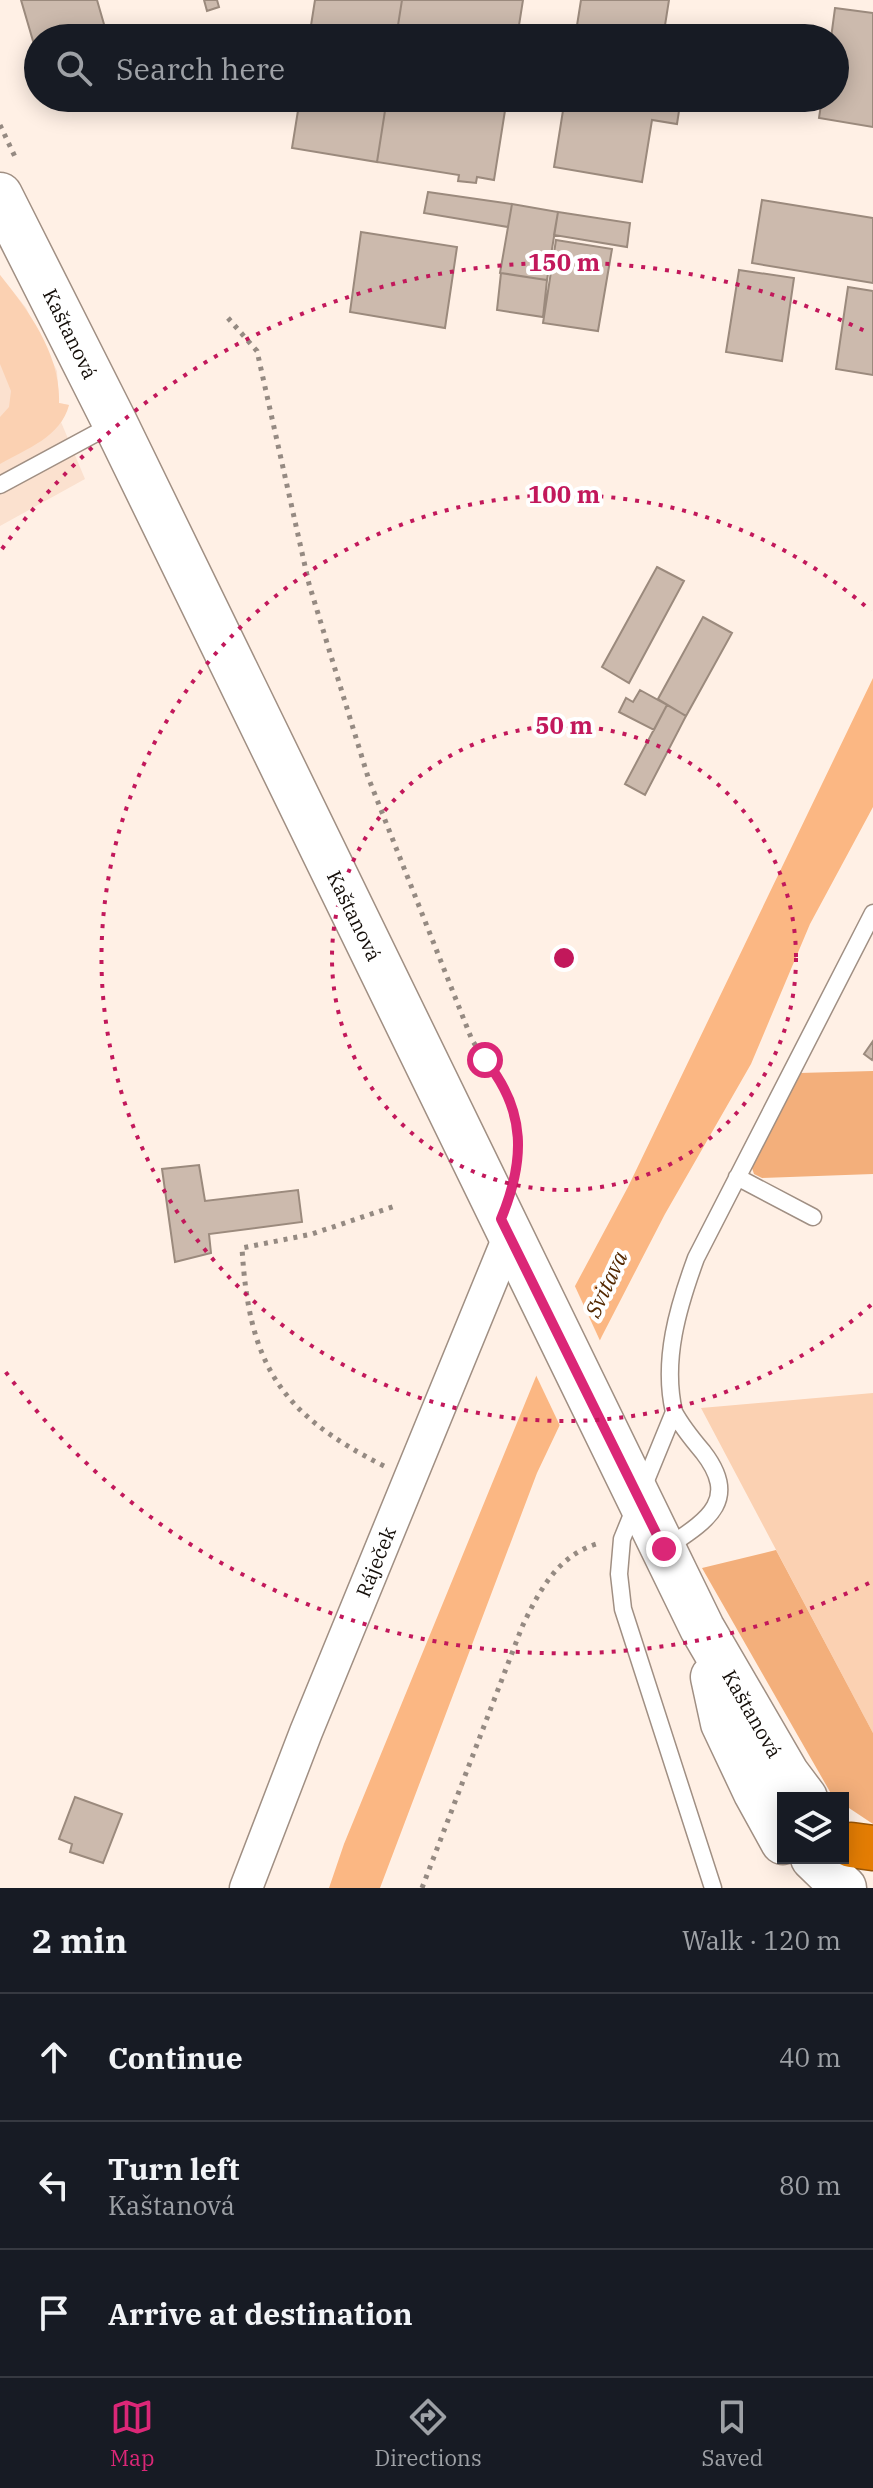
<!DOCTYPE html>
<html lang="en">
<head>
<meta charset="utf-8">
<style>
	body { margin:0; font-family:"IBM Plex Serif",serif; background:#242831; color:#f1f3f6 }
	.controls { position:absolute; right:24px; bottom:24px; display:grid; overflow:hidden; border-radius:0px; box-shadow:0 4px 20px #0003 }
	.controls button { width:72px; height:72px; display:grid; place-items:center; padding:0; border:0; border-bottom:2px solid #363941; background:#171b24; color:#f1f3f6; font:40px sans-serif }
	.stop { position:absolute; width:24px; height:24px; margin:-18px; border:6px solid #db2777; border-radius:50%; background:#fff }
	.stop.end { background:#db2777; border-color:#fff; box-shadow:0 2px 8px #0008 }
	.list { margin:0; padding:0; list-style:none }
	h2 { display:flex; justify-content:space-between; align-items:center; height:104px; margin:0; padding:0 32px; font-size:34px }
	h2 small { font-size:26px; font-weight:400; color:#9ea1a6 }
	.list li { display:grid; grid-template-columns:52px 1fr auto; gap:24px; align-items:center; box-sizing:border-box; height:128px; padding:0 32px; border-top:2px solid #363941 }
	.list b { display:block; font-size:30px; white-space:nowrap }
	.list p { margin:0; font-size:26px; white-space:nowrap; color:#9ea1a6 }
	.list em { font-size:26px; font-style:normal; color:#9ea1a6 }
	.icon { flex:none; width:44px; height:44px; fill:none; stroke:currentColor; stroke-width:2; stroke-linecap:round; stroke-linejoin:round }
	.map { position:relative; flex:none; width:873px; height:1888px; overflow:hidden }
	.search { position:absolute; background:#171b24; box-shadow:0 4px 20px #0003; left:24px; right:24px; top:24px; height:88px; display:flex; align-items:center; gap:20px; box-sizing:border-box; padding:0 28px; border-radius:44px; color:#9ea1a6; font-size:30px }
	.sheet { height:488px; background:#171b24 }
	nav { display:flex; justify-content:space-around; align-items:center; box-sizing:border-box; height:112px; border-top:2px solid #363941; background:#171b24; font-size:22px; color:#9ea1a6 }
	nav a { display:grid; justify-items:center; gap:4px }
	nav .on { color:#db2777 }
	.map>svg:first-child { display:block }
	.built { fill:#fbe1cf }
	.green { fill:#fbd1b2 }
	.forest { fill:#f3af7b }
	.water { fill:#fbb783 }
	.pier { fill:#fff0e5 }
	.building { fill:#ccbaad; stroke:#9b8a7d; stroke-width:2 }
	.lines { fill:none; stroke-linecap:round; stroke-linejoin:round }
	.service-casing { stroke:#a08f83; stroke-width:19 }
	.minor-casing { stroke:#a08f83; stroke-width:35 }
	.secondary-casing { stroke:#a08f83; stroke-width:47 }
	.motorway-casing { stroke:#9b5606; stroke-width:47 }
	.path { stroke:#958a82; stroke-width:5; stroke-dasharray:4 6; stroke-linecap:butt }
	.service { stroke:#fff; stroke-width:16 }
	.minor { stroke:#fff; stroke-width:32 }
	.secondary { stroke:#fff; stroke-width:44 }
	.motorway { stroke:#e47d04; stroke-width:44 }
	.route { stroke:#db2777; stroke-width:10 }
	.ring { fill:none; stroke:#c2185b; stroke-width:4; stroke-dasharray:4 8 }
	.labels { text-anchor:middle; stroke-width:8; stroke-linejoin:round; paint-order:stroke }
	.street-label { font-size:20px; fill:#140e09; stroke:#fff }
	.water-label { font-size:22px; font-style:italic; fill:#532800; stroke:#fff }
	.centre { fill:#c2185b; stroke:#fff; stroke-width:4 }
	.ring-label { font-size:24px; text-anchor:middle; font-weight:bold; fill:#c2185b; stroke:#fff; stroke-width:8; stroke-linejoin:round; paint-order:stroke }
</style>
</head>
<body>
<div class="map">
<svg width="873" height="1888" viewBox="0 0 873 1888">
	<rect width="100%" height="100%" fill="#fff0e5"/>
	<path class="built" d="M0,275L26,308L57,371L59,403L69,405L61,422L85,479L0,526Z"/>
	<path class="green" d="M0,275C29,311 61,355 59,403L69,405C61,437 26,449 0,464V417L9,407L11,391L0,364Z
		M873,1393V1733L701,1408Z"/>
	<path class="forest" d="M873,1071V1174L762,1178L754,1174L751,1165L799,1073Z
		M776,1550L873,1733V1824L843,1804V1798L833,1797L702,1568Z"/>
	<path class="water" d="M873,678V807L810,924L751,1064L665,1214L602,1336L537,1473L380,1888H329L344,1844L567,1301L628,1187Z"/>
	<path class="pier" d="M573,1282L602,1345L562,1430L534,1371Z"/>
	<path class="building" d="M21,0H97L108,38H38V58Z
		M204,0H217L219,7L207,11Z
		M315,0H402L396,38H309Z
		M402,0H523L517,38H396Z
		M581,0H669L663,38H575Z
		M835,8L873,13V127L819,118L822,98H835V38H831Z
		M300,98H387L377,162L292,148Z
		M387,98H507L494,180L477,177L476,183L458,181L459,175L377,162Z
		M565,98H681L677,124L652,120L642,182L554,167Z
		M428,192L512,204L508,227L424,213Z
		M762,200L873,218V283L752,263Z
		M512,204L558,212L547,280L500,273Z
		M558,212L630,223L627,247L554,235Z
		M361,232L457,247L445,328L350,312Z
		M556,240L612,249L598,331L543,323Z
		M739,270L794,278L782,361L726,352Z
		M501,273L547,280L543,317L497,310Z
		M848,287L873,291V375L836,369Z
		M657,567L684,581L629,683L602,667Z
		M703,617L732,633L686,716L658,699Z
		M640,690L667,705L654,730L619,712L626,698L633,702Z
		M667,705L686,716L645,795L625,784Z
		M873,1041V1058L872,1060L864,1054Z
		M199,1165L205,1201L298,1190L302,1222L209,1234L211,1253L175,1262L162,1169Z
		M75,1797L122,1814L103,1863L70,1852L72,1844L59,1839Z"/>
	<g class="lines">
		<defs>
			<path id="service" d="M0,485L115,423
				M737,1177L813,1217
				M666,1548C706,1521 741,1501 703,1452C692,1439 682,1427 674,1412
				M713,1888L623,1609L619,1574L622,1539L674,1412C662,1360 678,1307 696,1258L873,913"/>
			<path id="minor" d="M246,1888L306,1732L509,1237"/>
			<path id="secondary" d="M0,195L115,423L702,1628L787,1774L805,1798
				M713,1677L723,1723L756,1793L783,1842
				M813,1858L844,1888"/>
			<path id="motorway" d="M851,1845L873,1848"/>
		</defs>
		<use href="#service" class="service-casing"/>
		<use href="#minor" class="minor-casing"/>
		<use href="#secondary" class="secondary-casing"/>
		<use href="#motorway" class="motorway-casing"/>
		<path class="path" d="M0,125L17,161
			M228,318L257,351L309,584L368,777L472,1040C502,1086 519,1102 517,1161
			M384,1466C279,1413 249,1364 242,1248L312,1234L395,1206
			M422,1888L522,1627C539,1591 558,1554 600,1543"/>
		<use href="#service" class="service"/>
		<use href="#minor" class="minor"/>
		<use href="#secondary" class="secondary"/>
		<use href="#motorway" class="motorway"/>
	</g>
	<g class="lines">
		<path class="route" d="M485,1060C527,1111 525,1161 501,1219L664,1549"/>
	</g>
	<g class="ring">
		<circle cx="564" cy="958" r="232"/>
		<path d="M871 1305A463 463 0 1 1 871 611"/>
		<path d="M869 1583A695 695 0 0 1 2 1367M2 549A695 695 0 0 1 869 333"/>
	</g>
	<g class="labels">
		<g class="street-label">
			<text transform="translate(70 334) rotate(64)" y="7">Kaštanová</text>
			<text transform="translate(354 916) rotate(64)" y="7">Kaštanová</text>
			<text transform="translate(376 1562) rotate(-68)" y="7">Ráječek</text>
			<text transform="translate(752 1714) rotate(60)" y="7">Kaštanová</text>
		</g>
		<g class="water-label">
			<text transform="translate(606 1284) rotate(-65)" y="8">Svitava</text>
		</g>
	</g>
	<circle cx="564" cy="958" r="12" class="centre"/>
	<g class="ring-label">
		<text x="564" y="271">150 m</text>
		<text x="564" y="503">100 m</text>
		<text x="564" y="734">50 m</text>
	</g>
</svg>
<div class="controls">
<button><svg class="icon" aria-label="layers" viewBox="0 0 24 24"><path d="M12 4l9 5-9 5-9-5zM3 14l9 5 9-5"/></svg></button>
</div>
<div class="stop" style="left:485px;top:1060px"></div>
<div class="stop end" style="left:664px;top:1549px"></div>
<div class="search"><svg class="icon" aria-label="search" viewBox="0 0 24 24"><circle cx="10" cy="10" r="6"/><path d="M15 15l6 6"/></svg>Search here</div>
</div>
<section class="sheet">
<h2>2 min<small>Walk · 120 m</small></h2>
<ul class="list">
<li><svg class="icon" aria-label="ahead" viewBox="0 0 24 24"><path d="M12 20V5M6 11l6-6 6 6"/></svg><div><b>Continue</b></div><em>40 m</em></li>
<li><svg class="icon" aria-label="left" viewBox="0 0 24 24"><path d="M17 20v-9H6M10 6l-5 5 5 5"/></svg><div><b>Turn left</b><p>Kaštanová</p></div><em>80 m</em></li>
<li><svg class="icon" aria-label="arrive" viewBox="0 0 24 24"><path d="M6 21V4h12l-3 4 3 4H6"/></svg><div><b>Arrive at destination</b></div></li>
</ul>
</section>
<nav>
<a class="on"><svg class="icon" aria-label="map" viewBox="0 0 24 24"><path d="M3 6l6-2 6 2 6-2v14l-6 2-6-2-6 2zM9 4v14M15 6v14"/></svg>Map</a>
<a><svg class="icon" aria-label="directions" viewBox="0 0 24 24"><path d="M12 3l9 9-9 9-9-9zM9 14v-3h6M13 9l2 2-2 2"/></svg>Directions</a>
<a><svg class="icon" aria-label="saved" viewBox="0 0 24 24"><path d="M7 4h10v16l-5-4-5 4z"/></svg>Saved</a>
</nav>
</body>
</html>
